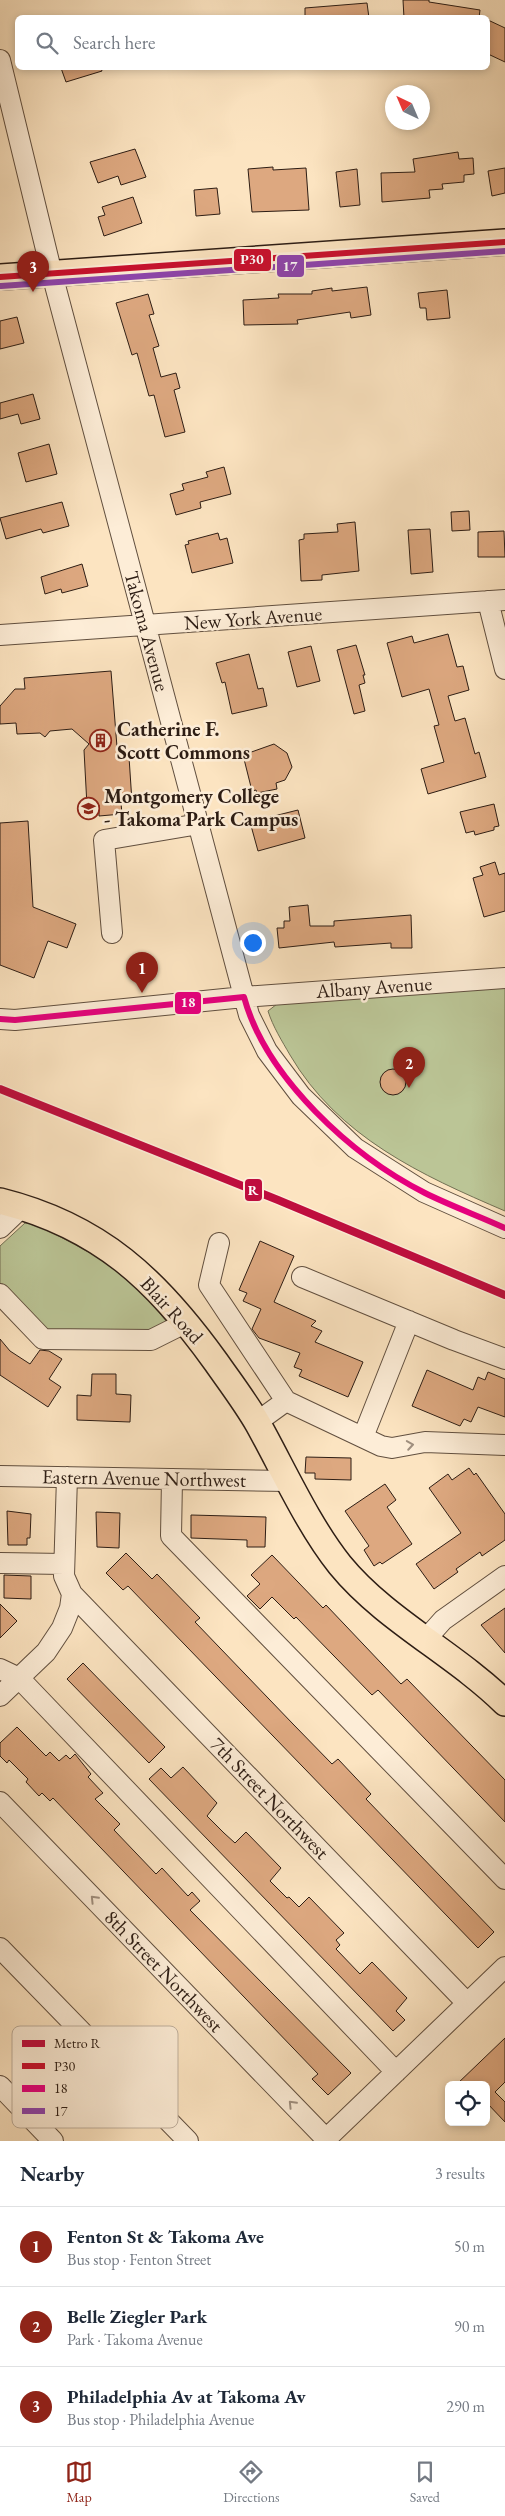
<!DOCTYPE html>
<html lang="en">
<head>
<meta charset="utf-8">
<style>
	body { margin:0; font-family:"EB Garamond",serif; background:#f2f2f3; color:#1f2937 }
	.controls { position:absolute; right:15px; bottom:15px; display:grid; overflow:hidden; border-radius:8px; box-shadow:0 2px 8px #0003 }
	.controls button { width:45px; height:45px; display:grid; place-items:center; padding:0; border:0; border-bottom:1px solid #e0e1e3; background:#fff; color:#1f2937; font:25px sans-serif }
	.compass { position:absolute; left:385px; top:85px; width:45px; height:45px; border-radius:50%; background:#fff; box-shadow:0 2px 8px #0003; rotate:316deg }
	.you { position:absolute; left:252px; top:942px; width:18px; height:18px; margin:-12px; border:4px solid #fff; border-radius:50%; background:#1a73e8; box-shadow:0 0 0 8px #1a73e833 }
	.badge { display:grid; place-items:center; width:32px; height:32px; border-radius:50%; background:#8f2418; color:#fff; font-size:16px; font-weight:700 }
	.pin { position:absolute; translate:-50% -41px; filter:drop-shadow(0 1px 2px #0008) }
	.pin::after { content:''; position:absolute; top:26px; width:18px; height:15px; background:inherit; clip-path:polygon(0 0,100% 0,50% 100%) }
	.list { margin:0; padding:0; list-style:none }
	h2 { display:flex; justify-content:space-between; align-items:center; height:65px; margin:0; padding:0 20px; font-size:21px }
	h2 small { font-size:16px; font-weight:400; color:#747a83 }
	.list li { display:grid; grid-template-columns:32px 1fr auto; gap:15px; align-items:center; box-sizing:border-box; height:80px; padding:0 20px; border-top:1px solid #e0e1e3 }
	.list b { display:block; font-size:19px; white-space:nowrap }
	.list p { margin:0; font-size:16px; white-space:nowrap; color:#747a83 }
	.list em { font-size:16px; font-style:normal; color:#747a83 }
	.icon { flex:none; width:28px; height:28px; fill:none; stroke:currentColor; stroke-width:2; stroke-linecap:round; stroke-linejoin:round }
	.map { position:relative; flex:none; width:505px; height:2141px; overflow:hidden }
	.search { position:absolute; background:#fff; box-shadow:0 2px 8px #0003; left:15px; right:15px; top:15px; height:55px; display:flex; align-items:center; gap:12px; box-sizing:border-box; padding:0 18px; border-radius:8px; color:#747a83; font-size:19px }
	.sheet { height:305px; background:#fff }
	nav { display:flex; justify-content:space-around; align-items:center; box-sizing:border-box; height:70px; border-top:1px solid #e0e1e3; background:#fff; font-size:14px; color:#747a83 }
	nav a { display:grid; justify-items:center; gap:2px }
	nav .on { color:#8f2418 }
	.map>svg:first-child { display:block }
	.green { fill:#bbc596; stroke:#747155 }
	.building { fill:#dda880; stroke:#2d1d14 }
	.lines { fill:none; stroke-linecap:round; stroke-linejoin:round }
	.minor-casing { stroke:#614f3f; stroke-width:22 }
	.major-casing { stroke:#2d1d14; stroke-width:28 }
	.minor { stroke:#fdedd7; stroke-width:20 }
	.major { stroke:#fce4c1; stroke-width:25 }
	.bus-1-casing { stroke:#fdedd7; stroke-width:10 }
	.bus-2-casing { stroke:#fdedd7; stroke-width:10 }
	.bus-3-casing { stroke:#fdedd7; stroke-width:10 }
	.bus-1 { stroke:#c8102e; stroke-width:6 }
	.bus-2 { stroke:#e5007d; stroke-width:6 }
	.bus-3 { stroke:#8e44ad; stroke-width:6 }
	.metro-1-casing { stroke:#fdedd7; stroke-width:11 }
	.metro-1 { stroke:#bf0d3e; stroke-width:8 }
	.oneway { stroke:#9f8f7f }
	.labels { text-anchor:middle; stroke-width:5; stroke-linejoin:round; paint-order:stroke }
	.street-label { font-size:20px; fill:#2d1d14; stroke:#fdedd7 }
	.poi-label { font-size:20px; font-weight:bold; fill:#2d1d14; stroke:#fdedd7; text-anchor:start }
	.key { fill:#fdedd7; stroke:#bfaf9c; stroke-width:1 }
	.key-label { font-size:14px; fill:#2d1d14 }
	.line-badge { stroke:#fdedd7; stroke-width:2 }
	.badge-label { font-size:14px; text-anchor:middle; font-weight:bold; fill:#fff }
</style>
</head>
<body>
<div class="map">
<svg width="505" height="2141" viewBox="0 0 505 2141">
	<rect width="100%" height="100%" fill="#fce4c1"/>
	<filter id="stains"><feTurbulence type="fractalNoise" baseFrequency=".004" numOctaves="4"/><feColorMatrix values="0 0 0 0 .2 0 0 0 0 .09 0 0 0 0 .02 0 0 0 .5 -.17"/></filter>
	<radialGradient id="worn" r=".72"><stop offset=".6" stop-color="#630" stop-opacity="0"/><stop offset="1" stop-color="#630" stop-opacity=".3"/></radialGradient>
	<path class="green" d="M505,986V1211C421,1175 338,1137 290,1055C282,1041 273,1027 268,1011L277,1004Z
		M25,1223H35L94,1255L133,1282L167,1322L160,1330L51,1333L0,1285V1246Z"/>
	<path class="building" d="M403,0H429V2L480,10L479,18H404Z
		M367,3L369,18H305V8Z
		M488,20L505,28V62L488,54Z
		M61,68H101L102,71L66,82Z
		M135,149L146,177L121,185L118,176L98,183L90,162Z
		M458,152L459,159L473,158L474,174L464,175V182L442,184L443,189L429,190L430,198L382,202L381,173L415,172L413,159Z
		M273,167V170L306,168L309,210L252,212L248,169Z
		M505,168V193L492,196L488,171Z
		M357,169L360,205L340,207L336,172Z
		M217,188L220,214L196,216L194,190Z
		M133,197L142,223L104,236L98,217L105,215L102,207Z
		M367,287L371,315L351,318L350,312L297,320L298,324L244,325L243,300L279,298L278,294H312V291L332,288V291Z
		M447,290L450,318L427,320L426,308H420L418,293Z
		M148,294L154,314L149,315L159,346L153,348L161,377L176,373L180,388L174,390L185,432L165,437L154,395L149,396L137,353L132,355L116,303Z
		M17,317L24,343L0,349V321Z
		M33,394L40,419L21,424L18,414L0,419V403Z
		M49,444L57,474L26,482L18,453Z
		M224,467L231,494L200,502L201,508L176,515L170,494L184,490L182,484L208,477L206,472Z
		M62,502L69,526L43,533L41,529L6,539L0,518Z
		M469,511L470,530L452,531L451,512Z
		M355,522L359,571L322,575V580L301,581L299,540L304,539V534L338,532L337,524Z
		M430,529L433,572L411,574L408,530Z
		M504,531L505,557H478V532Z
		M218,533L220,540L227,538L233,563L192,573L185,545L189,544L188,541Z
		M82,564L88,586L62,593L61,589L45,594L41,577Z
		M448,634L457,667L463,666L469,690L448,696L455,721L465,718L475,754L479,752L486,777L428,794L421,769L444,762L434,726L439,725L429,689L402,697L387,643L412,636L414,643Z
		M356,645L365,675H363L365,683L359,685L365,711L354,714L337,650Z
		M311,646L320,681L297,687L288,652Z
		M249,654L258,689L263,688L267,706L232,714L225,682L222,683L216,663Z
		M111,671L117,747L129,757L132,802L121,803L122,814L99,816V805L87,806L84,750L89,744L72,729L50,731L45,737L40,733L17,734L16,723L0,724V706L15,689H25L24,678Z
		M274,744L287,753L292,767L285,780L276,783L277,789L257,793L256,790L252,791L243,755Z
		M494,804L499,826L494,827V830L475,835L474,831L466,833L460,812Z
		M298,810L305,838L258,851L250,822Z
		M28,821L33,907L76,924L67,948L48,941L34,978L0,965V823Z
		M495,862L499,875L505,873V911L484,917L473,878L483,875L480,867Z
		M308,905L310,926H334V921L411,915L412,948H391V943L335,947L334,942L279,948L277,928H284V921H290L289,907Z
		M380 1082a13 13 0 1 1 26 0a13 13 0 1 1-26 0Z
		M260,1241L294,1256L274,1302L316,1321L311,1326L322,1331L315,1342L363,1362L348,1397L299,1376L302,1370L294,1367L300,1353L259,1338L252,1329L261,1309L243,1301L247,1293L239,1290Z
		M0,1339L10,1351L30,1364L40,1350L49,1351L62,1359L49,1379L61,1387L48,1407L0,1375Z
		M427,1370L473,1390L478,1377L485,1380L488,1372L505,1379V1417L478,1407L471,1422L464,1419L460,1426L412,1406Z
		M92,1374H116V1394L131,1395L130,1422L77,1420V1395L91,1396Z
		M306,1457L351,1458V1480L315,1479V1473H305Z
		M469,1468L474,1475L476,1473L505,1514V1540L482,1556L480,1552L456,1569L458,1572L434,1589L416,1564L461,1533L429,1488L448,1474L452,1480Z
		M385,1484L396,1500L387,1507L412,1544L382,1564L380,1562L374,1566L364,1550L369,1546L345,1511Z
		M7,1511L31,1514L30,1538H27V1545H8Z
		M96,1512L120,1513L119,1548L97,1547Z
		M191,1515L266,1517L265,1547H247V1540L191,1538Z
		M126,1553L152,1579L157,1574L200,1618L195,1622L293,1724L332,1764L338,1759L371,1794L366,1799L494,1932L478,1948L128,1586L123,1590L106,1573Z
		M272,1555L323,1608L326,1605L401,1684L407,1679L505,1780V1822L378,1690L372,1695L296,1617L294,1619L272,1597L260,1609L247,1596L260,1584L251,1575Z
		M4,1575L31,1576V1599L4,1598Z
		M0,1604L17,1621L0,1638Z
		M505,1608V1653L481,1625Z
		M83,1663L165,1747L149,1763L67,1679Z
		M17,1727L46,1756L50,1752L59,1761L66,1755L70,1759L75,1754L91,1774L88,1777L103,1793L95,1799L120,1824L114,1830L156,1874L162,1868L188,1896L192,1892L200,1901L190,1910L351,2073L328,2095L312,2079L318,2074L75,1821L53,1798L50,1801L42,1793L39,1796L26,1782L28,1779L9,1760L7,1763L0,1756V1743Z
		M183,1767L217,1803L207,1816L224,1833L235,1843L246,1832L281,1868L270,1881L287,1898L289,1897L299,1907L309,1897L344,1933L336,1940L340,1945L336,1949L360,1974L372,1962L407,1998L396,2011L405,2020L393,2031L149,1779L161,1768L171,1778Z
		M505,2038V2082L495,2092L505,2102V2122L486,2102V2085H456Z"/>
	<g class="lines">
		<defs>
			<path id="minor" d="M0,60L52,274L249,1015L267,1051L301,1096L355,1148L424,1192L505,1228
				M488,601L505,669
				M0,635L505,600
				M112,933L104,840L199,824
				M0,1019L15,1020L244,997L505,978
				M0,1228L22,1207
				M219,1243L209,1285L286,1401L257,1422
				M302,1277L454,1340L505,1359
				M0,1294L43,1339L151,1340L185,1323
				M286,1401L381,1446L392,1448L425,1442L505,1445
				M363,1437L409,1321
				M0,1476L288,1481
				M172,1479L171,1536L505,1879
				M0,1563L64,1564
				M72,1594L467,2003
				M426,1639L443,1620L505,1576
				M0,1669L19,1678L396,2072
				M0,1696L46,1652L62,1628L70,1608L72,1594L64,1576L67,1477
				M0,1802L328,2141
				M0,1948L188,2141
				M0,2086L53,2141
				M324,2141L505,1967"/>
			<path id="major" d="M0,277L505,242
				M0,1201C100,1226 157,1280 216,1362C230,1382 246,1403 258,1424C283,1469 308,1525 340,1565C385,1620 454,1653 505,1703"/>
		</defs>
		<use href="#minor" class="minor-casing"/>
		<use href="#major" class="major-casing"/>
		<use href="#minor" class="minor"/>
		<use href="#major" class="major"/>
		<defs>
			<path id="bus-1" d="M0,277L505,242"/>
			<path id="bus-2" d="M0,1019L15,1020L244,997C266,1078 352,1156 425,1193C451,1206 479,1216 505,1228"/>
			<path id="bus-3" d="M1,286L505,251"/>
		</defs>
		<use href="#bus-1" class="bus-1-casing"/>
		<use href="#bus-2" class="bus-2-casing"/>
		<use href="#bus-3" class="bus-3-casing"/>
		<use href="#bus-1" class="bus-1"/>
		<use href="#bus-2" class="bus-2"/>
		<use href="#bus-3" class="bus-3"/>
		<defs>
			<path id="metro-1" d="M0,1089L278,1200L505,1295"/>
		</defs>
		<use href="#metro-1" class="metro-1-casing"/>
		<use href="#metro-1" class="metro-1"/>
	</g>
	<defs><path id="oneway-chevron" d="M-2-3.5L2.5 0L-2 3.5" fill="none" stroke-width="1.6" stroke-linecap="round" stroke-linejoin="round" transform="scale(1.25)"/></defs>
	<g class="oneway">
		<use href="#oneway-chevron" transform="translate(410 1445) rotate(-9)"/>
		<use href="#oneway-chevron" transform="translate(94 1899) rotate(-134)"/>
		<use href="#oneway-chevron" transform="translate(292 2104) rotate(-134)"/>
	</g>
	<defs>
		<symbol id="building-ring" viewBox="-11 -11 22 22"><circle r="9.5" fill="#fdedd7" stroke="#8f2418" stroke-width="1.5"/><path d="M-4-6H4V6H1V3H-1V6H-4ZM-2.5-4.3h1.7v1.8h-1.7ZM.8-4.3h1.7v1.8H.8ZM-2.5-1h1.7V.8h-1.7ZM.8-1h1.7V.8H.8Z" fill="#8f2418"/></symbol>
		<symbol id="university-ring" viewBox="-11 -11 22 22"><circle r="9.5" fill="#fdedd7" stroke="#8f2418" stroke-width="1.5"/><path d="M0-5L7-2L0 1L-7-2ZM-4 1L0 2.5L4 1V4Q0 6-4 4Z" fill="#8f2418"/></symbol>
	</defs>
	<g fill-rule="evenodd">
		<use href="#building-ring" x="88" y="728" width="25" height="25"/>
		<use href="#university-ring" x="76" y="796" width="25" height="25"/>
	</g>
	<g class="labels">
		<g class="street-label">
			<text transform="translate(253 618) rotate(-4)" y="7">New York Avenue</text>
			<text transform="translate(147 631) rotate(75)" y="7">Takoma Avenue</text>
			<text transform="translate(374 987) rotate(-4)" y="7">Albany Avenue</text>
			<text transform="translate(172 1310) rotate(48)" y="7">Blair Road</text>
			<text transform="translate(144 1478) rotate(1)" y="7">Eastern Avenue Northwest</text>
			<text transform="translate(270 1798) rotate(46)" y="7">7th Street Northwest</text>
			<text transform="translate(164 1971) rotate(46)" y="7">8th Street Northwest</text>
		</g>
		<g class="poi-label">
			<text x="117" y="736">Catherine F.<tspan x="117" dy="23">Scott Commons</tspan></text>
			<text x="104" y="803">Montgomery College<tspan x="104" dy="23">- Takoma Park Campus</tspan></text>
		</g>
	</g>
	<rect x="12" y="2026" width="166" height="102" rx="8" class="key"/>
	<rect x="22" y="2040" width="23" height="7" fill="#bf0d3e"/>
	<rect x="22" y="2063" width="23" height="6" fill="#c8102e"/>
	<rect x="22" y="2085" width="23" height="7" fill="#e5007d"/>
	<rect x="22" y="2108" width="23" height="6" fill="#8e44ad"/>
	<g class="key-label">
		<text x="54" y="2048">Metro R</text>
		<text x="54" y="2071">P30</text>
		<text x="54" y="2093">18</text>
		<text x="54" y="2116">17</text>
	</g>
	<g class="line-badge">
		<rect x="233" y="248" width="39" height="24" rx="5" fill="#c8102e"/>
		<rect x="276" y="254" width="29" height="24" rx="5" fill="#8e44ad"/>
		<rect x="174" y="991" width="28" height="24" rx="5" fill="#e5007d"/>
		<rect x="244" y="1178" width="19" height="24" rx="5" fill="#bf0d3e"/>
	</g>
	<g class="badge-label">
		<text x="252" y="264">P30</text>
		<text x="290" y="271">17</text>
		<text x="188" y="1007">18</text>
		<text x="253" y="1195">R</text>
	</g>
	<rect width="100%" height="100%" filter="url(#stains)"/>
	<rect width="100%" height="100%" fill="url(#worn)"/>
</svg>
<div class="controls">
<button><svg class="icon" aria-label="locate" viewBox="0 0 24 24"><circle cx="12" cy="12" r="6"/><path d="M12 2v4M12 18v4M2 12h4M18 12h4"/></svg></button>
</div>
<svg class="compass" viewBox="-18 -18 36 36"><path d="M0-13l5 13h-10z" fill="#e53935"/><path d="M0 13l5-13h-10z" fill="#747a83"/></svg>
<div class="you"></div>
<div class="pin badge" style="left:142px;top:993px">1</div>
<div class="pin badge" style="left:409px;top:1088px">2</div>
<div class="pin badge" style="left:33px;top:292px">3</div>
<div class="search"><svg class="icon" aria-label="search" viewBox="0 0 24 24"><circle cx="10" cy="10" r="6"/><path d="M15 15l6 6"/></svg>Search here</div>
</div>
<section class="sheet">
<h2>Nearby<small>3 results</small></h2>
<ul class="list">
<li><span class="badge">1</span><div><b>Fenton St &amp; Takoma Ave</b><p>Bus stop · Fenton Street</p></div><em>50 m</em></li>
<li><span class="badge">2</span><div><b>Belle Ziegler Park</b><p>Park · Takoma Avenue</p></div><em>90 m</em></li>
<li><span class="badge">3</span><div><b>Philadelphia Av at Takoma Av</b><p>Bus stop · Philadelphia Avenue</p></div><em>290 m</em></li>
</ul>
</section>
<nav>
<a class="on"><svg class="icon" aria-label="map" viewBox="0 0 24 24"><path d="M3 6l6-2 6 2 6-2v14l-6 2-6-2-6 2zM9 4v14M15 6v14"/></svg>Map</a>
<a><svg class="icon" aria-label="directions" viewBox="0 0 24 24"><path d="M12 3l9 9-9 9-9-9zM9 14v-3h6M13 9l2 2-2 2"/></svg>Directions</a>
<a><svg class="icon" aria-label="saved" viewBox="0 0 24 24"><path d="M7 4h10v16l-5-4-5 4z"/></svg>Saved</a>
</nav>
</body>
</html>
